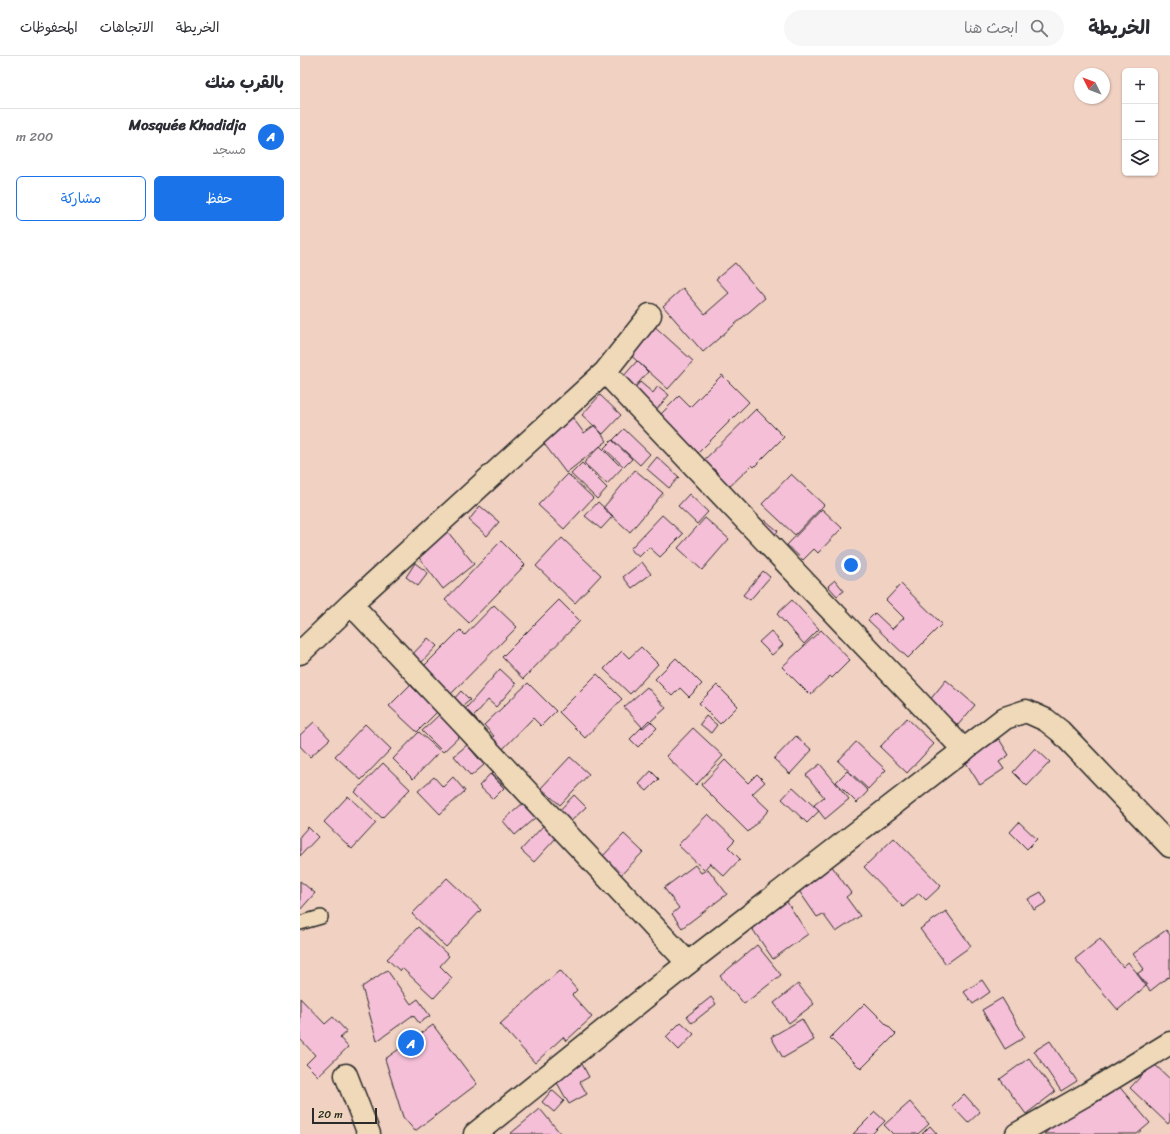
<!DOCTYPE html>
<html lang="ar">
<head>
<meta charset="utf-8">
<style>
	body { margin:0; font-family:Sriracha,"Playpen Sans Arabic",sans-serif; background:#f7f7f7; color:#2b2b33; direction:rtl }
	.controls { position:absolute; right:12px; top:12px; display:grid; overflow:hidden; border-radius:6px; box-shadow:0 1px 3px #0004 }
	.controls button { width:36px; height:36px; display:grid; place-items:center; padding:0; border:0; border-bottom:1px solid #e1e1e2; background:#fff; color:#2b2b33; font:20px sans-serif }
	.compass { position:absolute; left:774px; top:12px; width:36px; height:36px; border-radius:50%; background:#fff; box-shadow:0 1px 3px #0004; rotate:312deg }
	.scale { position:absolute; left:12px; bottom:10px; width:65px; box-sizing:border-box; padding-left:4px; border:2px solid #2b2b2b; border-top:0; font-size:11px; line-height:14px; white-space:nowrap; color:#2b2b2b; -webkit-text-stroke:3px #efd9b8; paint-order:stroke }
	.you { position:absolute; left:551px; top:509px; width:14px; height:14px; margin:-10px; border:3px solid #fff; border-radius:50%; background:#1a73e8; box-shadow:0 0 0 6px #1a73e833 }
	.badge { display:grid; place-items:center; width:26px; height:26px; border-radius:50%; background:#1a73e8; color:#fff; font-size:13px; font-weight:700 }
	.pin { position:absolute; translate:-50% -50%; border:2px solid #fff; box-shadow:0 1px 4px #0006 }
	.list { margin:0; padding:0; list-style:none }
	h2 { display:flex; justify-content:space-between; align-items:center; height:52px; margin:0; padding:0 16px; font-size:17px }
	h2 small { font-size:13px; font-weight:400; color:#7c7c81 }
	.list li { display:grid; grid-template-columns:26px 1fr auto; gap:12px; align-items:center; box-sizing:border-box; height:56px; padding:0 16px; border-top:1px solid #e1e1e2 }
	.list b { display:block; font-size:15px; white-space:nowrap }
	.list p { margin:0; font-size:13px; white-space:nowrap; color:#7c7c81 }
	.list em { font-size:13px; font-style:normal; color:#7c7c81 }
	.actions { display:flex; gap:8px; padding:12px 16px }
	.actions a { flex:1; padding:9px 0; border:1px solid #1a73e8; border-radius:6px; text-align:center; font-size:14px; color:#1a73e8 }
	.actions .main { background:#1a73e8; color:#fff }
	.icon { flex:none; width:22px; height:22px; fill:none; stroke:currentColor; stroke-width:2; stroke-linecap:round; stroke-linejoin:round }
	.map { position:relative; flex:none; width:870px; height:1078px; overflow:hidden; direction:ltr }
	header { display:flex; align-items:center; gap:24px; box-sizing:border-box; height:56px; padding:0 20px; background:#fff; border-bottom:1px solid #e1e1e2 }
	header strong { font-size:19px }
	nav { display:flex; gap:22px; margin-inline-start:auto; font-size:14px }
	.search { width:280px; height:36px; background:#f7f7f7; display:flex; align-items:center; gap:10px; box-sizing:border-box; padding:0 14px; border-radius:22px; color:#7c7c81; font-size:15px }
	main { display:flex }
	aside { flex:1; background:#fff }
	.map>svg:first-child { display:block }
	.building { fill:#f5bfd8; stroke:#2b2b2b }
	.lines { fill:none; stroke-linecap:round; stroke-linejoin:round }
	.lane-casing { stroke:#2b2b2b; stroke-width:16 }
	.street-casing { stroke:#2b2b2b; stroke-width:25 }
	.secondary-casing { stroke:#2b2b2b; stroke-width:25 }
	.lane { stroke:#efd9b8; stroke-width:13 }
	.street { stroke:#efd9b8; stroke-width:22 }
	.secondary { stroke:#efd9b8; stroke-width:22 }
</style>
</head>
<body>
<header>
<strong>الخريطة</strong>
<div class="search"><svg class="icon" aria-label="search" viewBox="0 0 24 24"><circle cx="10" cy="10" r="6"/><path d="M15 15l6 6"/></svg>ابحث هنا</div>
<nav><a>الخريطة</a><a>الاتجاهات</a><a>المحفوظات</a></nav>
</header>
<main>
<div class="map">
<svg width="870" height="1078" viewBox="0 0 870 1078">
	<rect width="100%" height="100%" fill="#f1d1c2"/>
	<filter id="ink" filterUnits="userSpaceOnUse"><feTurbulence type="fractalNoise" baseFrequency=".025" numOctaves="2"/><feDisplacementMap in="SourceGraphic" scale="8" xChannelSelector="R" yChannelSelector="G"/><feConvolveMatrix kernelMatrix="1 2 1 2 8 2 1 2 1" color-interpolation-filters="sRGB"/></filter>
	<g filter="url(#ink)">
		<path class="building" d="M435,207L465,242L403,296L363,250L383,232L405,258L429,237L416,223Z
			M352,268L393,305L368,333L327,296Z
			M337,305L348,316L333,333L322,322Z
			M422,319L449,346L392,403L354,365L379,340L390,351Z
			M340,326L353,337L358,330L369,339L356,354L333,334Z
			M300,339L321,359L303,378L282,359Z
			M456,353L484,381L454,411L452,409L424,436L398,410Z
			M272,361L284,377L295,369L307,385L266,417L242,385Z
			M324,373L350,398L340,409L313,384Z
			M312,384L332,403L324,411L304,392Z
			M300,390L322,412L307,428L284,407Z
			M357,401L379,421L369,432L347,413Z
			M282,407L307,432L297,443L271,418Z
			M335,414L363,437L330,476L303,452Z
			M268,418L293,442L264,473L238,449Z
			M491,418L524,449L495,479L462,448Z
			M389,438L408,456L397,468L378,450Z
			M298,446L313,460L301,473L285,460Z
			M180,450L199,466L187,480L169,464Z
			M522,453L542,472L518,497L514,493L503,504L487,489Z
			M362,459L383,478L360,501L349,491L339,501L330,493Z
			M405,462L429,483L402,514L378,492Z
			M465,464L478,475L472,482L459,471Z
			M147,475L174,508L143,533L117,499Z
			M262,482L301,519L275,547L236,510Z
			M201,485L225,509L169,567L145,544Z
			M342,506L351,518L332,532L323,521Z
			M115,507L128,517L118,530L106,521Z
			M463,515L470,521L450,544L443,539Z
			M535,524L544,535L537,540L528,530Z
			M601,528L642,568L608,602L568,564L575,557L592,573L604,562L586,544Z
			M259,544L280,565L223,623L202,601Z
			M492,544L519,573L504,588L477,558Z
			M194,549L217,571L145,644L117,617L160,574L165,579Z
			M521,574L550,604L532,622L530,620L510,639L482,611Z
			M471,575L483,589L472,599L459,586Z
			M128,582L137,590L119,609L110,601Z
			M341,591L358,608L330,638L304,613L322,595L329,602Z
			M376,602L402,628L389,641L380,632L372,640L355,623Z
			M200,613L216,628L196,651L188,644L170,665L161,658Z
			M297,618L322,643L285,682L259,656Z
			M646,624L675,649L658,669L629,645Z
			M228,627L256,655L241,670L233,662L200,696L189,685L194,680L184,669Z
			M110,629L137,656L117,676L89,650Z
			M417,629L438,650L420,668L399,647Z
			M347,631L366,652L343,672L324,651Z
			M161,635L170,644L162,651L154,643Z
			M139,659L160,680L143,696L122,675Z
			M406,660L417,669L411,677L400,668Z
			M607,662L634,688L607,717L580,691Z
			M349,664L357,672L338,691L330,683Z
			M14,666L30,683L10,701L0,690V679Z
			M65,668L91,693L61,724L35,700Z
			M393,672L423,700L396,729L366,700Z
			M119,676L140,695L113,723L93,703Z
			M496,680L512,694L490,718L474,703Z
			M699,683L709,699L699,706L704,713L680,729L665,705Z
			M556,686L586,714L568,733L538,705Z
			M167,689L184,709L171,720L154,700Z
			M735,692L750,706L727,730L713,716Z
			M270,701L289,718L260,749L241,732Z
			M425,704L448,727L457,718L465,726L452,738L469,754L448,776L401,729Z
			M83,707L110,733L82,762L55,736Z
			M520,708L549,743L525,763L514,749L524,741L506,719Z
			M197,712L211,726L206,732L191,718Z
			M351,715L359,723L347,735L339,728Z
			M547,715L568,735L557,747L536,726Z
			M190,718L204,732L193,743L179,730Z
			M134,721L143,731L153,721L165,735L140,758L118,735Z
			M493,731L519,755L507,767L482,743Z
			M274,739L286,751L269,767L258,756Z
			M48,740L76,767L52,793L24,766Z
			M223,747L236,761L215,779L203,765Z
			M408,758L435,784L428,791L440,803L424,820L410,807L404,814L378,789Z
			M719,766L737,783L727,793L710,776Z
			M243,770L256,782L234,806L221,794Z
			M8,771L18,781L0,800V780Z
			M324,778L343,796L319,821L300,803Z
			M594,782L641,830L626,844L619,837L603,851L564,811Z
			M395,809L401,817L408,813L427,838L382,872L372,858L379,852L364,832Z
			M531,809L551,837L546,841L560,860L536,876L523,858L517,861L497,832Z
			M147,822L181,854L146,891L112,858Z
			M0,825L15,837L0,854Z
			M741,836L747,846L734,854L728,843Z
			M485,843L508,878L473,903L449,868Z
			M646,855L671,890L646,908L620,873Z
			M118,871L149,900L140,910L152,922L134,942L102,912L100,915L87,903Z
			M866,874L870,879V921L869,922L868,921L850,935L837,918L844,913L833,898Z
			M800,883L823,911L828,906L847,929L818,954L775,903Z
			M457,889L481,919L444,948L433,934L432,935L420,920Z
			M87,914L111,948L118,943L130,960L119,967L113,959L77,985L62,931Z
			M260,914L277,934L272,939L292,961L266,985L263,981L235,1007L200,968Z
			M682,924L690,936L673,948L664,936Z
			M498,928L514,948L489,967L474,947Z
			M411,941L416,948L392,967L387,960Z
			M0,942L25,968L33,961L47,976L40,982L48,991L18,1020L6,1008L15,999L0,983Z
			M702,942L725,981L705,993L682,954Z
			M565,947L596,978L561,1013L530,982Z
			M502,963L514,984L483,1002L471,981Z
			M381,966L394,978L379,994L366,981Z
			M133,969L177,1028L115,1075L103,1061L85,1003Z
			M750,985L777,1025L761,1035L734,995Z
			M729,1002L755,1036L726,1058L700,1023Z
			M853,1007L870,1023V1065L868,1068L830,1032Z
			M282,1008L289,1021L280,1026L287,1038L269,1048L255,1023Z
			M817,1028L850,1067L837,1078H744L784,1044L790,1050Z
			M252,1034L264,1045L254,1056L242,1046Z
			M664,1038L680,1056L668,1067L652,1050Z
			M610,1046L629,1068L618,1078H593L584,1069Z
			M240,1053L261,1078H210Z
			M575,1056L585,1065L572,1078H553Z
			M630,1070L637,1078H622Z"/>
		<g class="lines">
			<defs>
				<path id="lane" d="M0,867L21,861"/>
				<path id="street" d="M305,316L664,694
					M51,548L388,907
					M0,597L51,548L305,316L350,259
					M46,1019L69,1078
					M717,1078L787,1038L870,987"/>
				<path id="secondary" d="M175,1078L388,907L705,662L726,655L746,664L760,675L870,790"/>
			</defs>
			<use href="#lane" class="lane-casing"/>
			<use href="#street" class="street-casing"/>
			<use href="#secondary" class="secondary-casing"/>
			<use href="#lane" class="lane"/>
			<use href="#street" class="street"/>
			<use href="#secondary" class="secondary"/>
		</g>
	</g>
</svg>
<div class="controls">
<button>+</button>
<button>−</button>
<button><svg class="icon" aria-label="layers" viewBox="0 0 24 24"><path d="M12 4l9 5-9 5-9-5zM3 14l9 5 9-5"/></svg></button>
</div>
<svg class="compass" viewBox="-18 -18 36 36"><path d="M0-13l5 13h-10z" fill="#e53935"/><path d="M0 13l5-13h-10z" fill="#7c7c81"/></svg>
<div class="scale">20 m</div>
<div class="you"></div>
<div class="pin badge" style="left:111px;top:987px">A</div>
</div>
<aside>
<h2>بالقرب منك<small></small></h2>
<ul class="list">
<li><span class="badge">A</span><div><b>Mosquée Khadidja</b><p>مسجد</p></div><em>200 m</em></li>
</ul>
<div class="actions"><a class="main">حفظ</a><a>مشاركة</a></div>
</aside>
</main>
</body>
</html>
